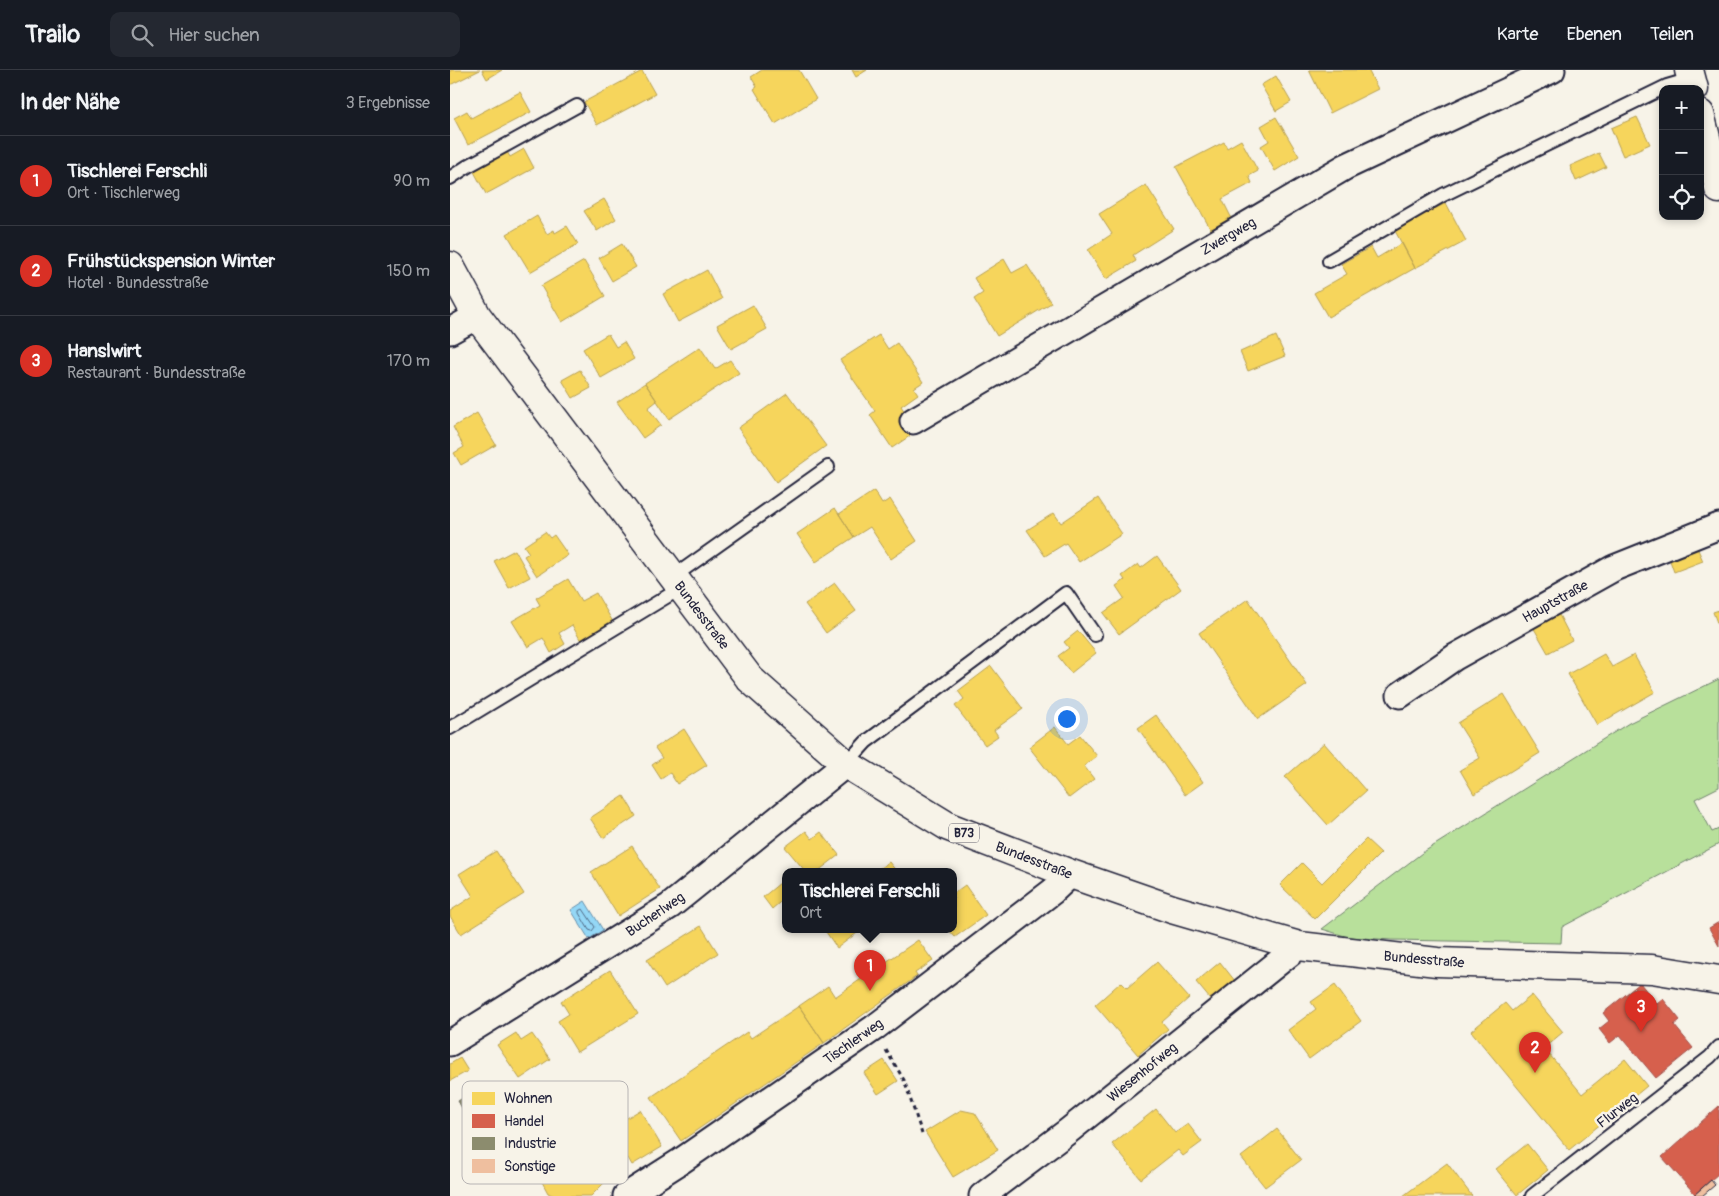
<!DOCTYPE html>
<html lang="de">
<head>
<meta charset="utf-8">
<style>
	body { margin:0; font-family:Pangolin,sans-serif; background:#242831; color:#f1f3f6 }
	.controls { position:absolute; right:15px; top:15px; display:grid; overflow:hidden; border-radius:10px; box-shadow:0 2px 8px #0003 }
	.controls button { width:45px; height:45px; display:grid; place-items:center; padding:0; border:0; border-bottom:1px solid #363941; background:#171b24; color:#f1f3f6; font:25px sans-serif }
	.you { position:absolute; left:616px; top:648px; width:18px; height:18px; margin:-12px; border:4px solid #fff; border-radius:50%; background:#1a73e8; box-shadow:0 0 0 8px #1a73e833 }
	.badge { display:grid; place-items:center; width:32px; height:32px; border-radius:50%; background:#d93025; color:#fff; font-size:16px; font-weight:700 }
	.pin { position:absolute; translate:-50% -41px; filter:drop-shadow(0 1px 2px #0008) }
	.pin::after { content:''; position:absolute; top:26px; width:18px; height:15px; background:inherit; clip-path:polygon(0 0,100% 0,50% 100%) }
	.popup { position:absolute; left:332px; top:798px; width:175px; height:65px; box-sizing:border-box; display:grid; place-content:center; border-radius:10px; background:#171b24; filter:drop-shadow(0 1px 4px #0005); font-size:16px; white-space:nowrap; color:#9ea1a6 }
	.popup b { font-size:19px; color:#f1f3f6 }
	.popup::after { content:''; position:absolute; left:50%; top:100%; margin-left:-10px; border:10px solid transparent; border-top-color:#171b24 }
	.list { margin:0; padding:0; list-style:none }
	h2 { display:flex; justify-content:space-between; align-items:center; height:65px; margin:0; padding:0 20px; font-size:21px }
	h2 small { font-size:16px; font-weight:400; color:#9ea1a6 }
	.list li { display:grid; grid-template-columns:32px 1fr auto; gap:15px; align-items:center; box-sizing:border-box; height:90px; padding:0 20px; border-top:1px solid #363941 }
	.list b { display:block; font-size:19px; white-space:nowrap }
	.list p { margin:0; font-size:16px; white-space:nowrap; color:#9ea1a6 }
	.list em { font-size:16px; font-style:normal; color:#9ea1a6 }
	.icon { flex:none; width:28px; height:28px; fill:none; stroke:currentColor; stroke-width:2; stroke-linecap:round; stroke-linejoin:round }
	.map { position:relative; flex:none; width:1269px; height:1126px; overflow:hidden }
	header { display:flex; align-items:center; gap:30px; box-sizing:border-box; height:70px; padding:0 25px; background:#171b24; border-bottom:1px solid #363941 }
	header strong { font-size:24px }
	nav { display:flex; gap:28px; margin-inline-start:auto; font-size:18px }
	.search { width:350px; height:45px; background:#242831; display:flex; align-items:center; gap:12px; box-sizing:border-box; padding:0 18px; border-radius:10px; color:#9ea1a6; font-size:19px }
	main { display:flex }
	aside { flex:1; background:#171b24 }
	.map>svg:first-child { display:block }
	.green { fill:#b8e09b; stroke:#6d816b }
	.water { fill:#94d7f6; stroke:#668fab }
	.homes { fill:#f6d55c; stroke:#b69f52 }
	.shops { fill:#d6604d; stroke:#a04d48 }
	.industry { fill:#8c8c6e; stroke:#6c6c5f }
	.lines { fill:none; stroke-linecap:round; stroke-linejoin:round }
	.shore { stroke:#506a86; stroke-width:1 }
	.building { fill:#efbf9f; stroke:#22223b }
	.lane-casing { stroke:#22223b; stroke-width:16 }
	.street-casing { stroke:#22223b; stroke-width:29 }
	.secondary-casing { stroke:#22223b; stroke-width:31 }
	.primary-casing { stroke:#22223b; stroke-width:31 }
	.path { stroke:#22223b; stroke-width:3; stroke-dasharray:4 4; stroke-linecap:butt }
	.lane { stroke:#f7f3e8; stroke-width:12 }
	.street { stroke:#f7f3e8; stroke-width:25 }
	.secondary { stroke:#f7f3e8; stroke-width:28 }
	.primary { stroke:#f7f3e8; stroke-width:28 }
	.labels { text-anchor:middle; stroke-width:5; stroke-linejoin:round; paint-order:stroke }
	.shield { fill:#f7f3e8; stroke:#62616f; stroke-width:1 }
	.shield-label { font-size:12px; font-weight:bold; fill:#22223b }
	.street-label { font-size:14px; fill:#22223b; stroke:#f7f3e8 }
	.key { fill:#f7f3e8; stroke:#b7b4b4; stroke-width:1 }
	.key-label { font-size:14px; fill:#22223b }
</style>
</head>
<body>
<header>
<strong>Trailo</strong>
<div class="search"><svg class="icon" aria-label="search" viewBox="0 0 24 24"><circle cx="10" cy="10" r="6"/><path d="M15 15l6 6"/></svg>Hier suchen</div>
<nav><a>Karte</a><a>Ebenen</a><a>Teilen</a></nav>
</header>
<main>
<aside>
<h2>In der Nähe<small>3 Ergebnisse</small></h2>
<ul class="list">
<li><span class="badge">1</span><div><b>Tischlerei Ferschli</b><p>Ort · Tischlerweg</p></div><em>90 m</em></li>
<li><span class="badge">2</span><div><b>Frühstückspension Winter</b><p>Hotel · Bundesstraße</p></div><em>150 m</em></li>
<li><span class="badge">3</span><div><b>Hanslwirt</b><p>Restaurant · Bundesstraße</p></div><em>170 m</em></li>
</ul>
</aside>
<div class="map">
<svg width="1269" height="1126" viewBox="0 0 1269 1126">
	<rect width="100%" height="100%" fill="#f7f3e8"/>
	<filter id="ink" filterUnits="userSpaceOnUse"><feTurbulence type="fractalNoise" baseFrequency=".02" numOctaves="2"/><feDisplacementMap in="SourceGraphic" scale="10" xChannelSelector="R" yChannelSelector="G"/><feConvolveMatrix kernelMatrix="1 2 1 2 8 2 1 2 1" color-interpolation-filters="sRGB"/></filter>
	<g filter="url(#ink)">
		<path class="green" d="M1269,609V717L1245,729L1262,762L1269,759V774L1112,857L1111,873L942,870L898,867L872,859L972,783L1179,653Z"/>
		<path class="water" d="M135,831L153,860L139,869L121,840Z"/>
		<path class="homes" d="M0,0H30L0,15Z
			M32,0H52L37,9Z
			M312,0H349L366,29L325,54L304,19L307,17L301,7Z
			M402,0H417L406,7Z
			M859,0H918L928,19L880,43Z
			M192,1L205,24L147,55L134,32Z
			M826,6L841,32L826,41L811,15Z
			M70,22L81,42L18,75L4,48L17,41L21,48Z
			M826,47L849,86L825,101L811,76L819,71L811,56Z
			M1187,47L1200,74L1173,86L1161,58Z
			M791,70L808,101L799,106L802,113L772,129L782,149L761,160L726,97L774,72L777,78Z
			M55,78L60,87L74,79L84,98L36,124L21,96Z
			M1149,83L1156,97L1126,111L1120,96Z
			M696,115L724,159L683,185L686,191L656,209L638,180L662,164L649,144Z
			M154,129L166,149L147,161L134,141Z
			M996,133L1016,171L965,198L944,159Z
			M87,146L97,164L104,160L105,163L117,156L128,174L80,202L57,164Z
			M952,173L965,198L878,247L864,223L897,204L891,194L921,177L927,188Z
			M172,174L186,197L162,211L149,188Z
			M554,189L562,203L577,195L601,233L547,266L524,229L533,223L524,208Z
			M134,191L155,226L112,252L91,216Z
			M257,200L272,229L228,252L213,224Z
			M303,235L317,259L281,279L267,255Z
			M158,264L166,277L174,272L184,289L151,308L133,279Z
			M429,265L438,279L447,273L473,312L464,318L468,324L451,336L467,361L442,378L420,345L425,341L390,290Z
			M826,266L835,286L798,301L790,282Z
			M250,277L265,299L280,290L289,303L219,349L195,313Z
			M130,300L141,318L123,328L112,310Z
			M195,313L207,331L198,338L211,355L193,368L167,332Z
			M337,323L376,376L326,412L288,358Z
			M27,343L46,375L11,395L4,383L14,377L3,357Z
			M424,421L432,434L440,429L467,471L441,489L420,457L404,467L389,444Z
			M648,428L672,464L629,492L616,473L595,486L577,460L604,443L611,453Z
			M385,438L404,467L366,492L347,464Z
			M95,462L100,468L104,465L118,485L87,506L74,486L79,483L74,476Z
			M1246,475L1253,491L1224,502L1218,485Z
			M65,480L80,507L59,518L44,491Z
			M707,486L731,519L669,564L653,543L674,528L666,516L675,510L672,506L688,494L691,498Z
			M118,509L131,531L146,523L163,552L131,571L122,555L109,563L115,574L101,583L93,568L78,577L62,551L90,535L86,528Z
			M385,513L406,541L376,563L355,534Z
			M798,529L857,615L808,649L749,563Z
			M1269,540V558L1263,542Z
			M1107,541L1122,570L1098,583L1082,555Z
			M628,561L646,583L621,603L608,586L619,578L614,572Z
			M1154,584L1162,597L1184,585L1205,622L1147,655L1118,604Z
			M541,596L573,639L544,660L548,666L535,675L505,636L514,629L508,621Z
			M1054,624L1090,683L1024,724L1010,700L1030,688L1008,653Z
			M706,645L753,712L735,725L688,658Z
			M605,657L618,674L630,665L647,686L634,696L644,709L619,728L579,677Z
			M234,659L257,695L227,714L220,703L211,709L202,695L212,688L205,678Z
			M874,673L916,721L878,755L835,707Z
			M174,726L186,746L153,768L140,748Z
			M356,761L362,769L371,762L389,785L367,802H356L335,777Z
			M916,769L931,783L865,849L830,815L852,793L872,813Z
			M182,776L210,819L168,846L141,802Z
			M46,781L74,824L11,864L0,846V841L23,826L9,804Z
			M439,792L447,802H424Z
			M336,808V827L322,839L313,827Z
			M515,815L536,845L505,867L499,860H504V823Z
			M251,856L268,883L215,918L197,890Z
			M379,860H411L387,878L376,862Z
			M468,870L483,891L465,903L467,906L374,973L349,936L378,916L385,927Z
			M707,892L739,928L712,952L718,959L688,985L645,935L671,912L677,918Z
			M770,892L789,916L765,935L746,912Z
			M160,900L188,944L127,982L108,951L119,944L111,931Z
			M885,915L911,951L859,989L838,960L866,939L861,932Z
			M1082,925L1113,962L1094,978L1132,1024L1175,989L1197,1016L1119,1080L1021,961L1055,933L1062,941Z
			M349,936L374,973L231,1071L201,1027L297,962L301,968Z
			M66,963L71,971L82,964L100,989L70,1009L47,975Z
			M10,988L18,1001L0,1011V994Z
			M434,990L448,1011L428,1024L414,1003Z
			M706,1039L725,1063L738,1054L752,1072L733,1086L728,1080L691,1109L662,1074Z
			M190,1040L212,1077L182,1095L178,1088L157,1101L160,1107L141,1126H104L98,1123L83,1095L115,1055L138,1063L158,1051L162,1057Z
			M511,1040L525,1043L548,1080L503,1107L475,1062Z
			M59,1049L80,1082L62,1094L40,1061Z
			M827,1059L851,1090L815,1117L791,1087Z
			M1077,1074L1098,1100L1067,1125L1046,1099Z
			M997,1093L1022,1126H953Z"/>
		<path class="shops" d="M1269,852V876L1259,858Z
			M1190,913L1207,934L1213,929L1230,950L1224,955L1243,978L1206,1008L1170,965L1160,973L1149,959L1159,951L1153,943Z
			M1269,1036V1103L1245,1124L1212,1087Z"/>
		<path class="industry" d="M32,1016L42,1033L17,1047L8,1031Z"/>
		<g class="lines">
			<path class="shore" d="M133,839L145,857L142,861L139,860L129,843V841Z"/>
		</g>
		<path class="building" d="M1261,1110L1265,1115L1252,1126H1243Z"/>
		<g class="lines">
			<defs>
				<path id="lane" d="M0,108L18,96L127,36
					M879,191L993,125L1217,16L1241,9
					M223,507L378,397
					M0,658L231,518
					M396,694L416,672L616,523L645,565
					M1082,1126L1260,987L1269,977"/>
				<path id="street" d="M0,261L27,246
					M463,351L895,97L1102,0
					M950,625L1005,587L1164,498L1269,456
					M0,973L220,836L396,694
					M176,1126L231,1091L424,958L603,821L621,804
					M532,1126L617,1062L849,876"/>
				<path id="secondary" d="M1239,0L1244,19
					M1250,44L1269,119"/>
				<path id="primary" d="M0,196L27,246L300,609L396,694L499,757L621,804L722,839L849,876L987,892L1202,899L1269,910"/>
			</defs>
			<use href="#lane" class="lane-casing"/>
			<use href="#street" class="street-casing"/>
			<use href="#secondary" class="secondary-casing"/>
			<use href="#primary" class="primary-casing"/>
			<path class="path" d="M436,980L454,1010L472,1064"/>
			<use href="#lane" class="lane"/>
			<use href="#street" class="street"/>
			<use href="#secondary" class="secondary"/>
			<use href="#primary" class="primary"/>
		</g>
	</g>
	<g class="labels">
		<rect class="shield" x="499" y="753.5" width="30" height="19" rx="4"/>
		<g class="shield-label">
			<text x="514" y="767">B73</text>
		</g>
		<g class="street-label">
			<text transform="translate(778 166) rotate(-30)" y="5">Zwergweg</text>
			<text transform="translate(1105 531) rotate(-29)" y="5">Hauptstraße</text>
			<text transform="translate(252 545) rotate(53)" y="5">Bundesstraße</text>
			<text transform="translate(584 790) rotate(21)" y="5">Bundesstraße</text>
			<text transform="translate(205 844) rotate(-34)" y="5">Bucherlweg</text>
			<text transform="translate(974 889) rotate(5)" y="5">Bundesstraße</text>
			<text transform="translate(403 971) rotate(-35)" y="5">Tischlerweg</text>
			<text transform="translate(692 1002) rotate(-39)" y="5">Wiesenhofweg</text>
			<text transform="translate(1167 1040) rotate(-38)" y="5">Flurweg</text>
		</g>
	</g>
	<rect x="12" y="1011" width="166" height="103" rx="8" class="key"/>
	<rect x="22" y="1022" width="23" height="13" fill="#f6d55c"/>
	<rect x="22" y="1044" width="23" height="14" fill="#d6604d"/>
	<rect x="22" y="1067" width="23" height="13" fill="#8c8c6e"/>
	<rect x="22" y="1089" width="23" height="14" fill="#efbf9f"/>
	<g class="key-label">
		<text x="54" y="1033">Wohnen</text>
		<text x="54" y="1056">Handel</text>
		<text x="54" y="1078">Industrie</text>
		<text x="54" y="1101">Sonstige</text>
	</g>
</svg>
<div class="controls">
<button>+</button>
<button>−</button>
<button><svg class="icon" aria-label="locate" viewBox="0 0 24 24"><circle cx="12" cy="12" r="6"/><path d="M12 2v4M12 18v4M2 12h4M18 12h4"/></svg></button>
</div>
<div class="you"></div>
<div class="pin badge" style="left:420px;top:921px">1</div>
<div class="popup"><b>Tischlerei Ferschli</b>Ort</div>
<div class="pin badge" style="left:1085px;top:1003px">2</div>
<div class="pin badge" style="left:1191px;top:962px">3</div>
</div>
</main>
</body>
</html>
